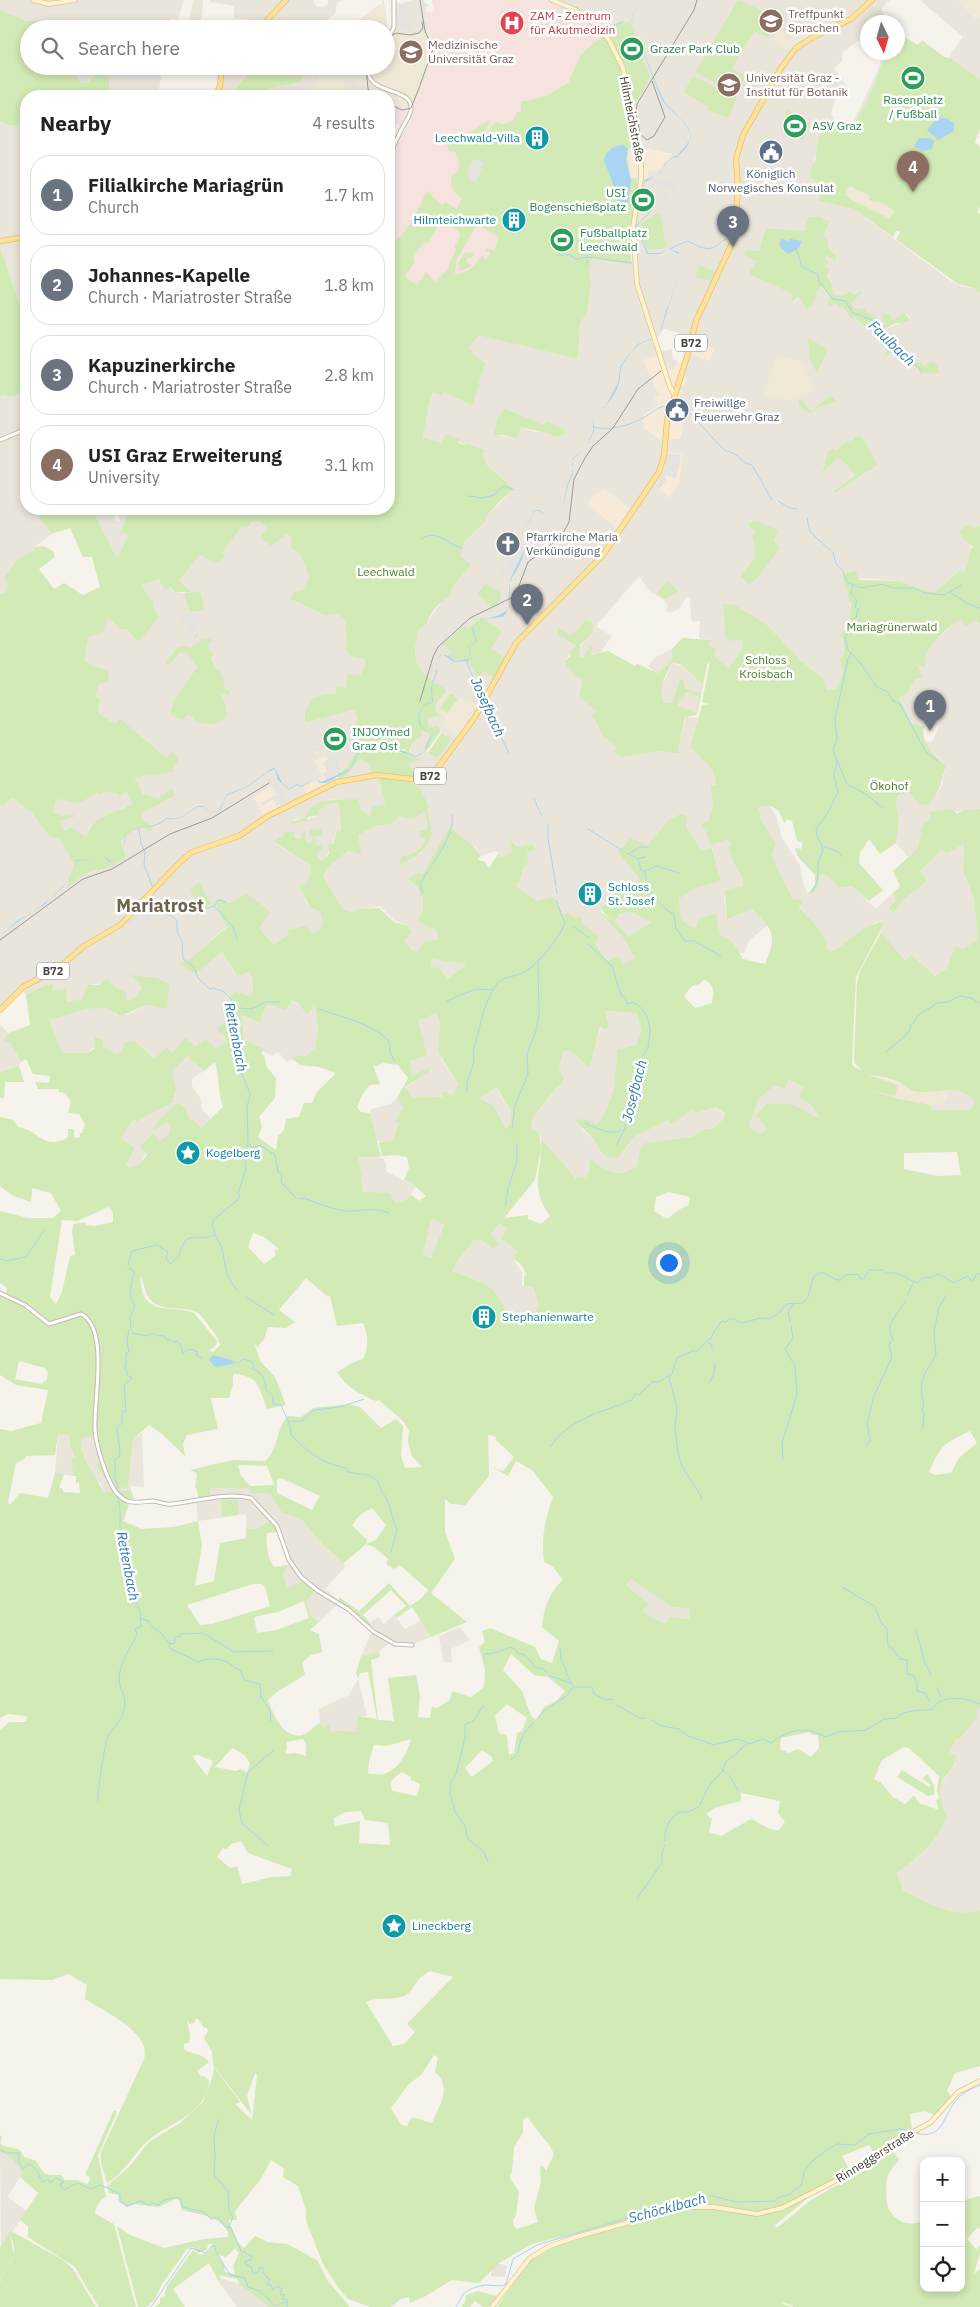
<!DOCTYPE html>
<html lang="en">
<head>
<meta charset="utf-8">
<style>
	body { margin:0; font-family:"IBM Plex Sans",sans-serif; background:#f6f6f6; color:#222 }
	.controls { position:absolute; right:15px; bottom:15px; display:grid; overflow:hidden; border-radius:10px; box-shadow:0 2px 8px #0003 }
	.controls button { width:45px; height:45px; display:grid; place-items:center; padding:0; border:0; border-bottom:1px solid #e0e0e0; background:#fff; color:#222; font:25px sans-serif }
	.compass { position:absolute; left:860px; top:15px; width:45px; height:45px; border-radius:50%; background:#fff; box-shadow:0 2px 8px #0003; rotate:175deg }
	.you { position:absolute; left:668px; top:1262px; width:18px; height:18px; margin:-12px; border:4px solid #fff; border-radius:50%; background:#1a73e8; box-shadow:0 0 0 8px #1a73e833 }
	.badge { display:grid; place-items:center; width:32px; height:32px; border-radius:50%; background:#fc3f1d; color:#fff; font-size:16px; font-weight:700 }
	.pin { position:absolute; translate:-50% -41px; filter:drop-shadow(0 1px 2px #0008) }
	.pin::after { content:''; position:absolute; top:26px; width:18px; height:15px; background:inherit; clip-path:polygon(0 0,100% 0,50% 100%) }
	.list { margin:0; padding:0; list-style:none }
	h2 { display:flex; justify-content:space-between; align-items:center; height:65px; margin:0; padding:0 20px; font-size:21px }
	h2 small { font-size:16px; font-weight:400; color:#767676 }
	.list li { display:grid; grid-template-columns:32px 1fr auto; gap:15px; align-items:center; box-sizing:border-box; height:80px; margin:0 10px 10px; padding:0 10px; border:1px solid #e0e0e0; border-radius:20px }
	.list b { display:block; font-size:19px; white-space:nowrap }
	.list p { margin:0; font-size:16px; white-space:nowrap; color:#767676 }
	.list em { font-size:16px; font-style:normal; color:#767676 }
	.icon { flex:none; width:28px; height:28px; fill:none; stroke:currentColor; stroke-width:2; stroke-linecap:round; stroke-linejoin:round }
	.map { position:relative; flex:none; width:980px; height:2307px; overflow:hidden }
	.search { position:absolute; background:#fff; box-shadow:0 2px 8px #0003; left:20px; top:20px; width:375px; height:55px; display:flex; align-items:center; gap:12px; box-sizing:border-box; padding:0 18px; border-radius:28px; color:#767676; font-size:19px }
	.panel { position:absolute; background:#fff; box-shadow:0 2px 8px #0003; left:20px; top:90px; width:375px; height:425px; border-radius:20px }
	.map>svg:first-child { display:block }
	.residential { fill:#eae5da; fill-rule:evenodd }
	.commercial { fill:#f7ead8 }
	.industrial { fill:#e6e2dd }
	.education { fill:#efe8d6 }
	.medical { fill:#f6e3e0 }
	.green { fill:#d2eab5; fill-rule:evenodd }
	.parking { fill:#e5e3e0 }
	.water { fill:#a9d4f2 }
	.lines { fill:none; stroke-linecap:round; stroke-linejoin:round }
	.stream { stroke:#a9d4f2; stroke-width:1 }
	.tertiary-casing { stroke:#c2bbae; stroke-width:5 }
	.secondary-casing { stroke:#d6c79b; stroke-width:5.5 }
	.primary-casing { stroke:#e6c16a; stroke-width:6 }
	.tertiary { stroke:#fff; stroke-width:3 }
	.secondary { stroke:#fff3cd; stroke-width:4 }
	.primary { stroke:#ffe39c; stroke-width:4.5 }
	.tram { stroke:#9a9a9a; stroke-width:1 }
	.labels { text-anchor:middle; stroke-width:5; stroke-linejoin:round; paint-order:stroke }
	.shield { fill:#fff; stroke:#817c74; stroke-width:1 }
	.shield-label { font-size:11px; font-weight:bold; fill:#4b4439 }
	.education-label { font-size:12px; fill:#785e54; stroke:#fff; text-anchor:start }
	.health-label { font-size:12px; fill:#be3a42; stroke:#fff; text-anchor:start }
	.leisure-label { font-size:12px; fill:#27864d; stroke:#fff; text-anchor:start }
	.street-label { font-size:12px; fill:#4b4439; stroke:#fff }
	.culture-label { font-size:12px; fill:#0d838f; stroke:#fff; text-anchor:start }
	.service-label { font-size:12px; fill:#4e5e75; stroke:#fff }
	.worship-label { font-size:12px; fill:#5b616d; stroke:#fff; text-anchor:start }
	.park-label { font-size:12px; fill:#4a7f2a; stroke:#fff }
	.water-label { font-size:14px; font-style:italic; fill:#2e7ab2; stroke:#fff }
	.district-label { font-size:18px; font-weight:bold; fill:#6e6250; stroke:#fff }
</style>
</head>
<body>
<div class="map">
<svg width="980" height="2307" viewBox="0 0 980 2307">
	<rect width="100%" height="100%" fill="#f6f3ec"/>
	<path class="residential" d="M0,0H184L178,20L171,18L168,29H29V66H158L161,77L158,96H26V323L0,246Z
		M193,0H203L202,16L198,25L193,26L189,21Z
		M210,0H313L316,7L325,6L328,4V0H342L337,3L335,14L312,29H256L257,27L250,20L234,18V6L210,2Z
		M391,0L400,4L412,0H424L425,4H428L429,7H426L428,30L412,36L393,31L390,28L392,24Z
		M547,0H738L727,18L732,69L754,30L768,37L760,19L763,13L739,0H890L881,9L889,22H868L867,40L858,41L843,52L842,61L834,68L848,88L836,96L831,114L836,122L844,124L853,122L875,77L884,53H887L868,102L856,120L858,123L849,126L835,123L832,125L815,156L810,178L821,184L818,201L854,209L951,281L964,287L973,288L980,293V525L975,528L967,570L963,574L959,571L935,592H930L900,581L858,578L846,587L850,597V611L849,623L844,628L842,638L844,654L840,662L843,673L836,689L826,690L823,678L800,660L741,639L743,644L741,651L728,668L713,656L717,649L709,646L710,640L699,638L700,621H693L691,618L690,598L686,597L679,609L671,612L666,611L668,606L664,600L649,591L639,576L596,626L612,636L601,652L579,658L578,650L585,640V620L576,632L569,635L557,627L562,638L576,646L564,663L583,678L597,712L592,715L603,736L618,747L614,753L622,757L660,751L684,754L678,751L686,717L699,718L690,747L713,770L716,785L712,784L713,806L709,820L700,825L706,832L711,844L728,839L731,845L729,847L732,860L743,878V886L724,897L727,919L752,909L769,924L749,941L744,953L740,954L731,940L697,927L690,926L681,919L679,899L693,889L721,881L712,847L702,851L686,827L668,820L647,846L640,879L628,888L613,895L617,903L601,906L609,917L631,912L653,922L628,937L601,910L602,915L624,939L635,958L623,964L618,956L607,961L595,942L599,937L574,919L562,916L554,897L536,901L514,886L520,880L523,868L518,847L515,844L510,840L512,852L502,857L496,851L481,856L477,848L466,842L450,827L422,876L418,887L424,901L423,912L420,923L437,930L439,940L430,942L418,951L412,950L403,941L407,926L394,920L380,906L351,912L343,909L323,877L328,867L348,851L357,835L375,826L391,824L400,816L424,811L427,821V830L419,831L426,838L423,846L416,853L403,856L421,854L430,839V820L427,808L380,783L385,804L370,818L361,810L359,799H333L314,805L307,812L305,817L293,820V824L319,815L318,810L329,804L339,803L341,831H337L325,860L322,861L316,853L323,845H316L315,836L323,835H310L314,838L308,844L305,840L303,830L300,839L294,837L295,832L275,843L311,866L310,876L306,885L305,901L310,907L320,912L323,921L321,929L312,933L306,926L288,930L289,934L274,945L259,928L270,913L230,904L217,908L227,926L190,959L178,963L194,973L222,952L236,976L249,972L253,980V992L250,996L235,991L230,1009L231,1017L220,1031L223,1033L226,1041L217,1049L206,1039L195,1047L172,1053L166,1048L154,1059L134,1040L123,1043L124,1046L121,1052L115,1054L103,1046H94L88,1053H62L49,1020L87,1009L108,1008L117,1015H128L146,1005L166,1009L168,996L132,976L142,987L134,999L126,1000L118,989L104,983L87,985L82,999L66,1003L52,991L54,984L39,988L26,995L22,989L0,1014V803L2,806L13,798L31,812L50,837L59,839L75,864L74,868L86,873L111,867L126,858L121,841L135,829L153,828L145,822L141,814L172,789L162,797L154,798L143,794L135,776L173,772L165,756L120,720L115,724L98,713L100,699L96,696L98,685L94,667L84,660L89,636L103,626L108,617L120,629H127L137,641L159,617L153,607L154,604L141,585L159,579L175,592L183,593L191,591L179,581L198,557L201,555L225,557L223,551L242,525L251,522L259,521L275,535L286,534L290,536L291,548L300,554L309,577L302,591L290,599L325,615L338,614L345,620L347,645L365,659L366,666L360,675L346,688H336V693L314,697L305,711L306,723L355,708L358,721L355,722L359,737L347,741L361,743L359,747L356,746L353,762L341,771L334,752L315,761L323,777L307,795L345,776L360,759L369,763L372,773L413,777L403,767L419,757L408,755L416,738L421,737L420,731L428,733L430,738L424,747L425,751L438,758L451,740L437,726L429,727L428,718L442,715L447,719L457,736L478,707L477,705L461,699L420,672L415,657L416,640L418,630L427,624L428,620L443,600L452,594L451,589L471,565L459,556L464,542L485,522L487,516L514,489L487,465L483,455L485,451L457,442L446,435L443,443L423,437L429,404L433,392H444L471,406L475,356L469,347L479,334L578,359L580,324L587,311L591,286L589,272L592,258L632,261L631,227L638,178L644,179L648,171L672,154L652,150L636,143L631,116L633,106L650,78L624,24L602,27V36L595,27L574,25L569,29L561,24L543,31L537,16L562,6ZM820,216L830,223L823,236L826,245L833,252L826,255L823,260L824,266L832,284L830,285L835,296L854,295L860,291L851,303L854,308L869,314L877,325L886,324L881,313L893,321L904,312L908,315L910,319L881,331L896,344L909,351L908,354L918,363V369L898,354L896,359V353L887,354L885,358L887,347L874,327L862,325L856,318L846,313L842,305L835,303L820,286L816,290L806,291L792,303L793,294L750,274L756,260L746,250L759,251L767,228L805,231L808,217ZM664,329L690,336L682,363L673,359L672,349L661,351L656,339ZM643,360L665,370L674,369L683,364L679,374L688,378L679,385V389L683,391L678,398L686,410L680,438L666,440L665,451L683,455L659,477L665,460L661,440L644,428V415L658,405L663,394H659ZM831,395L837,402L819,407L810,414L800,407L806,405L811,411ZM524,417L533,420L543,427L547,422L564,429L566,434L555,437L545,431L535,432L520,427L517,439L494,434L497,419ZM857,436L868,447L871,453L870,471L835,492L855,477L844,462L838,458L822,472L828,451L833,449L837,450L848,440L849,441ZM756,521L777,530L774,540L776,543L745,583L740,576L755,557L754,540L757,532L746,525ZM212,641L208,645L211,657L216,669L220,670L225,683L221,693L193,717L174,700L197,667L187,652L179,653L167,662L177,647L191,648ZM331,734L342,742L315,753L314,748L329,743Z
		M920,0H957L977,19L980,16V80L951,58V54L963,37Z
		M220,66H253L236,87L234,93L230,96H213L218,87Z
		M306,66H327L323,67L312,96H267L266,89L301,82Z
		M350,78L373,91L372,96H334L337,89L340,90L345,81Z
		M26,390V509H40L36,513L52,534L37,545L33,551L15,562L6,593L0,594V397L3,395L12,397Z
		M96,509H113L115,520L120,522L117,509H137L136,512L129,511L120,534L124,533L128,535L119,555L115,557L95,515L98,512Z
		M961,620H975L980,624V809L963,810L923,823L917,849L908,857L896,843L899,820L896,802L898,795L910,793L917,800L936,796L942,785L946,766L926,746L925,740L932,742L939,726L912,724L899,698L908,692L915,679L916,662L923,669L926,662L925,655L931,645L954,623Z
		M672,649L673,661L658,673L648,667L654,658Z
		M672,663L685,667L690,670L694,678L703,684L701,694L684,689L680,679L672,703H664L661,694L662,687Z
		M685,692L700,697L696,713L678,707L679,698Z
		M106,792H126L134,803L104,816L90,826L86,837L64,831L60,821L61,816L53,812L55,802L61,799L82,802L97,793Z
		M769,804L776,816L782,838L800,865L803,884L808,894L810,895L818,888L821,873L829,877L839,888L852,886L876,909L893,893L896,901L893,913L904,898L927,881L920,871L942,850L947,852L964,844L963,871L974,899L978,939L963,949L955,947L947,968L935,976L929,971L905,960L880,932L883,925L881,922H876L835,950L831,951L826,948L815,924L793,899L777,868L772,854L776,843L761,821L759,807Z
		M432,959L465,964L466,965L448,979L431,967Z
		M291,1000L304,1008L315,1004L318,1028L315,1049L306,1056H295L296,1062L291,1059L287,1062L278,1052L272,1056L262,1051V1048L244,1040L242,1015L260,1023L266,1007Z
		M605,1011L637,1013L641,1030L636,1045L617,1051L616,1076L609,1108L605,1116L598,1124L586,1119L582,1129L595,1141L627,1148L634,1137L668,1120L671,1125L692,1108L702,1111L716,1107L724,1114L725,1117L713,1129H705L691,1137L645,1143L637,1168L630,1171L611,1173L599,1167L589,1173L584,1178L575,1180L540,1136L539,1131L531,1130L533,1117L558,1087L559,1069L563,1051L572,1052L583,1063L592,1061Z
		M436,1013L440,1024L441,1059L458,1084L453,1095L443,1093L444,1097L430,1096L413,1098L405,1088L429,1072L412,1078L410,1061L418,1021Z
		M0,1024L8,1033L5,1040L11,1044L21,1062L19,1066L0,1072Z
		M188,1056L193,1064L195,1063L204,1071L192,1078V1086L201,1099L202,1110L211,1118L201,1128L191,1122L184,1107L177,1102L165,1119L170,1127L169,1134L160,1141L154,1136L141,1163L130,1168L126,1165L135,1148L121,1138L134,1119L139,1122L150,1112L160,1109L171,1103L173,1104L175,1099L176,1090L172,1071Z
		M788,1079L805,1087L799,1098L811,1105L824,1119L803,1111L798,1106L782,1103L766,1104L756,1115L767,1129L760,1134L749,1126L759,1098L771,1088Z
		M497,1087L500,1095L513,1114L510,1123L506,1128L493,1105L480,1098Z
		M957,1089L966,1092L975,1102L972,1110H932L931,1105L946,1098L947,1090Z
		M397,1098L403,1107L395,1121L399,1123L395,1134V1141H376L370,1117L371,1109L391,1104Z
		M359,1157L383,1158L386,1164V1171L406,1182L408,1181L416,1187L407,1199L395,1203L390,1193H363Z
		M434,1219L444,1225L431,1258L423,1255L431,1220Z
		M499,1223L507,1228L501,1238L518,1252L512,1257L522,1272V1286H533L539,1306L534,1313L528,1314L515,1326L502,1304L484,1283L452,1271L456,1260L467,1250L474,1240H481L493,1249L491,1234Z
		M142,1433L144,1487L131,1486V1490L118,1491L115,1496L103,1494L101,1484L94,1477L84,1455L80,1438L97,1435L105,1461L97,1464L111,1477L114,1486L128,1487L133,1439Z
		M58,1435H69L70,1448L72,1449L75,1459H71L73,1476L55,1473Z
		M210,1488L250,1489L253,1493L272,1494L282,1513L301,1519L323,1545L344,1563L345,1567L325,1589L339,1600L338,1604L319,1622L311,1616L306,1601L315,1591L303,1581L287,1589L282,1573L288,1567L286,1553L278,1532L260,1528L246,1529V1514L198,1521L196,1501L198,1497H211Z
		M631,1579L672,1607L690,1609L689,1619L670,1617L666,1623L658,1621L642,1611L649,1606L626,1585Z
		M394,1615L405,1629L421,1620L431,1637L412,1645L391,1642L379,1652L361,1656L371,1633L369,1624L378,1617L384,1624Z
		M460,1627L470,1640L451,1649L452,1662H443L439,1636Z
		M358,1679L367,1716H358L357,1732L336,1730L331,1733L323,1728L320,1723L319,1709L349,1695Z
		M978,1707L980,1708V1911L967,1915L942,1909L903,1890L897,1871L918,1857L947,1817L940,1799V1785L955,1765L950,1753L955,1740L961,1737L976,1719Z
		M0,2152L11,2157L23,2173L7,2197L27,2211L1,2247Z
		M221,2278L239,2284L269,2307H237L219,2282Z"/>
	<path class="commercial" d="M636,141V143L650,149L674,156L664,163L660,170L648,171V177L631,179L627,156L632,142Z
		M693,341L715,348L710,361L690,354Z
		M660,355L665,369H674L677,361L683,364L679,374L688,378L685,387L680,385L679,389L683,391L678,398L694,412L692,414L686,411L679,440L673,438L671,441L666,440L665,451L683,455L679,482L670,498L654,486L662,473L665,460L661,440L646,430L642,420L644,415L658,405L654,398L662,394H659L643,360Z
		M603,489L615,496L630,509L626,513L628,517L618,530L588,504L592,497Z
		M334,751L341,771L337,774L339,779L307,795L303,787L323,777L315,761Z
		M277,782L288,804L263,816L254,797Z"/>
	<path class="industrial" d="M498,2264L507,2265L505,2277L491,2276L492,2268Z"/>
	<path class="education" d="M382,0L384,1L388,28L410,36L428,30L435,42V54L414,107H404L391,102L389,96L373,91L350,78L345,81L340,90H337L334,96H312L323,67L386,66V29H347L380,4L382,5Z
		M957,0H980V16L978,19Z
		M795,26L810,35L789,51L772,41L779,29L790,35Z
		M858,169L895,211L889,218L852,200L840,189Z
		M778,355L804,362L806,369L803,376L810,377L813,389L811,392L791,401L762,395Z
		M447,690L461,699L477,705L478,707L456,736L442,726L447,719L435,711L436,704Z
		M870,1075L899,1083L911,1090L929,1092L947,1090L944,1103L931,1105L895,1098L866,1089Z"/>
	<path class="medical" d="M432,0H547L563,6L538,16L543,31L561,24L569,29L584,18L602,36L580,55L568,83L547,96L534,100L514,199L494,251L438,348L389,243V161L397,145L392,142L400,126L389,121V100L404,107H414L420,93L436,50L426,20L427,12L434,11Z"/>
	<path class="green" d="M738,0L772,15L767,23L774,27L768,38L754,31L732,69L746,77L736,94L695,72Z
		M0,10L26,21H73L77,29H29V66H80L77,77L82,83H88L98,72H105L109,80V96H26V123C16,125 9,128 0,120Z
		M630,21L650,78C634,107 630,106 636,141L632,142L633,147L629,148L627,156L631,178H638L631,227V264L592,258L589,272L591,285L587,312L580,324L578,359L479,335L469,347L475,356L485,363L472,406L444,392L442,395L433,392L429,404L423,437L442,443L446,434L459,439L458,443L464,445L468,444L485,450L483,455L487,465L514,489L499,502L487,516L485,522L464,542L460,556L471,565L451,589L452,594C442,600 429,612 427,624L418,630C414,655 411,666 434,681L432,686L435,682L447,690L436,704L435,711L442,715L428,718L429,727L437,726L441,730L426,752L424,747L430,737L428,733L421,731V737C413,739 411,747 408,755L421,759L409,763L415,774L413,777L372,773L369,763L360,759L345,776L339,779L338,776L345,772L338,775L337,774C350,766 353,761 356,746L360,747L357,758L362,746L360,745L363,746L364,743L397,750L400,753L406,751L404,749C395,752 379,745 369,742C362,741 353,741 345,741L358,737L355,722L358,721L355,709L305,723V711L314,697L336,693V687L346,688L347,674L360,675L365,666V659L354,658L345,650L347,645L345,620L338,614L325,615L290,599L294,592L302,591L309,577L300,554L291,548L290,536L286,534L271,546L260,537L268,529L259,521L251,522L246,529L242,526L223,551L225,558L214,563L201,555L198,557L179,581L192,592H175L170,587L165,591L159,579L141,585L154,604L153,607L159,617L138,642L127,629H120L108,617L102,634L89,636L84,660L94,667L109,670L108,681L98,685L96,696L100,699L98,713L115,724L120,719L167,758L172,752L179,759L172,769L174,772L135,777L143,794L158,798L172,789L175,795L141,814L145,822L154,828L149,831L144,828L135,829L121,841L126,858L111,867L86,873L67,888L74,863L59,839L50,837L31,812L13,798L2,806L0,803V594L6,593L8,586L5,576C10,571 11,567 15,562C21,555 31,555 36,547L43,546L53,551L55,557L39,569L54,589L64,583L83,595L100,587L92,557H83L70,528L52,534L35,512L40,509H96L98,512L95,515L116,557L119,555L128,535L124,533L119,535L129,511L136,512L137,509H389V245L402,235L412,221L427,191L442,205L445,202L457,209L462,198C453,192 449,187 452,175L458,171L459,164L455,152L448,151V141H462L465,134L470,133L488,120L491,121L486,129L487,133L496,122L502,124L513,121L517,112H521V102L544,97L568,83L580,55L602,36V27ZM483,213H485L478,227L481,226L499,238L494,250L486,248L484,252L488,251L491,253L486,260L482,256C475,264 469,274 455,274L456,261ZM442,219L459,231L460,236L454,247L456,249L447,270L435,282L426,272L418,284H415L405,276L415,262L413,258L422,244L428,243ZM106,792L117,793L120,797L126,792L133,803C114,815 94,813 86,837L71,827L64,831L60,821L74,817L73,814L61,816L53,812L55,802L61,799C79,806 81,803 97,793L100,795Z
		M898,33L918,45L922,40L944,57L951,58L980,80V129L975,142L980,147V207L977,212L980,214V293L973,288L958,284L904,245L896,239L900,233L899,231H896L893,237L854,209L818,201L821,184L810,178L812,165L815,162L819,136L834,124L849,126L851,123H858L856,120L867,102L887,53L898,52ZM850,186L871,196L869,200L875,202L878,201L895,211L889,218L852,200L845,194Z
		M253,66H262L266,69L275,66H306L301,82L266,89L267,96H230Z
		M693,76L715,87L718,86L737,97L729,118L707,110L709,107L684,92Z
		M787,110L810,123L803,140L781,130L787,118L784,116Z
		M659,212C664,223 662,234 667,246L662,249H647L638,225Z
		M820,216L830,222L823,236L829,243L827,246L837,257L835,261L826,255L824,259L827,260L828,264L824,266L829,270L827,276L832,284L831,286L835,295H845L850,291L854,295L860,291L862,292L851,303L854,308L865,309L866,312L875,315L877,325L885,324L881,312L890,315L893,320L904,312L910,320L903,323H896L881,331L896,344L909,351L908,354L912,355L918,363L921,362L923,366L934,361L938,368L939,374L925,372L921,375L918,369L898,355L895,360V353L887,354L884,360L887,347L880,342L882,338L874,327L862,325L856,318H851L842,306L839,307L835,303L832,306L828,305L830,297L821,286L815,294L817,295L812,305L807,309L798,297L791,303L793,294L749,274L756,261L744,255L746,250L759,251L766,228L805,231L808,217Z
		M0,246L26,323V390L12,397L3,395L0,397Z
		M472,252L474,253L471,258L469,257L466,261L472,266L460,271L458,263L464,253Z
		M699,265L716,272L712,281L695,277Z
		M808,338L828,349L817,373L810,360Z
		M831,395L837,402L819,407L810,414L800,407L798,401L801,400L811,411Z
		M505,409L533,420L543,426L547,422L564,429L566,434L555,437C544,430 533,431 521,427L517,439L504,435H494L497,419Z
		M857,436L862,437L878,465L836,492L834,491L855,476L844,462L838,458L822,473L828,451L833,449L837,450L848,440L850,441Z
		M756,521L778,530L774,540L780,549L755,580L748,585L740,576L755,557L754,541L752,537L756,532L746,524Z
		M969,525L975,528L980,525V624L975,620L966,626L961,620C947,625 933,643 925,655L926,662L924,669L916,663L922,677L915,679L908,692L899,698L912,724L924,726C921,745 933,754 946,766C941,782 940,793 928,805L919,804L910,793L898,795L896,802L899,820L896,843L880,854L869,839L860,853L859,863L883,890L869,901L852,886L839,888L829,877L821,873L818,888L810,895L808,894L815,885V875L798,857L795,848L801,849L803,843L797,841L792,821L787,819L784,823L779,811L769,805L759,807L761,821L776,843L772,854L777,868L793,899L803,900L799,907L815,924L827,942L826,948L831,951L835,950L867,926L881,922L883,925L856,977L852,1063L853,1066L860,1070L861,1069L855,1064L854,1059L857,984L860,971L881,933L905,960L911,955L935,976L947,968L955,946L963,949L978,939L974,899L963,871L964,844L947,853L942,850L920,871L927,881L905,898L893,913L889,907L896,901L893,893L900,886L893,871L917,849L923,823L931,819L929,812L952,809L957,814L963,810L980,809V1708H978L976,1719L961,1737L955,1740L950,1753L956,1756C955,1766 951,1770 945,1777C935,1789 942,1804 947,1817C934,1843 922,1855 897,1872L903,1890C927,1902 952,1918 980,1911V2066L955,2073L947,2091L951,2096L935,2115L924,2111L910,2114L912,2131L874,2153L869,2145L842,2156L851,2172L780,2207L761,2212L741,2211L714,2205H690L532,2244L499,2263L479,2283L452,2280L424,2297L410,2303L409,2297L401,2299L391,2307H370L348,2299L338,2287L323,2264L306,2221V2209L298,2186L283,2177L284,2169L271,2160L261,2179L235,2211L237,2220H229V2224C236,2232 234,2241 244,2248L255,2236L268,2242L287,2244L317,2260L328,2281L350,2307H269L239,2284L237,2279L219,2275L221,2278L219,2282L209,2263L173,2289L185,2307H155L160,2303V2298L164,2297L167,2286L193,2250L199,2255L207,2253L212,2248L211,2245H215L214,2244H208L207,2250L198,2253L193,2247L187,2249L162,2284L155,2299L147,2307H138L117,2226L130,2235L164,2248L204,2239L228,2237C230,2218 197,2214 182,2210L179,2200L176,2199L158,2207L135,2204L127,2207L119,2202L118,2195L109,2193L107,2186L129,2167L149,2142L180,2123L203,2102L213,2075L214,2067L240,2102L236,2104L237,2106L252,2120L257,2076L256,2073L254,2076L247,2096L251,2112L250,2113L213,2065L212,2052L204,2038L208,2031L207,2028H204L198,2019H195V2023L190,2024L187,2020L190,2035L189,2042L184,2044V2049C192,2055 203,2053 209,2062L197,2071L201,2077L204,2076L209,2081C207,2112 171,2123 150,2139C134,2152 127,2171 107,2183L101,2163V2152L144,2059C152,2033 104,2011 85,1999L87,1985L69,1974L52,1980L0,1979V1731L9,1722H26L27,1716L8,1714L0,1718V1429L11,1431L41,1423L48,1390L16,1385L0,1375V1294L6,1296L7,1288L0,1283V1211L28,1218H53L61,1211L51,1193L32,1188L31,1202L13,1196L0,1186V1117L13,1120L18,1127C39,1130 45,1152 68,1137V1129H74V1137L80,1138V1133H82L85,1124L79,1114L68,1113L71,1102L65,1093L59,1092V1089H38L35,1082L49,1083L50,1076L33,1074L26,1059L21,1062L11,1044L4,1040L8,1033L30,1025L26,995L39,988L54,983L52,991L65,989L67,1002L82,999L87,985H99L107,979L118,989L125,990L127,1000L134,999L142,987L131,975L157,978L169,984L167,1009L146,1005L121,1016L106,1008L87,1009L49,1020L62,1053H88L94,1049L95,1037L103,1040V1046L115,1054L121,1052L124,1046L123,1043L134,1040L154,1059L167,1047L172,1053L185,1038L195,1046L206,1039L217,1049L226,1041L223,1033L218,1032L217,1028L231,1017V996L234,991L250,996L253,992V980L249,972L237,976L222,952L199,971L193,973L178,963L190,959L227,927L217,908L216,900L222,898L230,904L246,893L271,912L259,928L274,945L289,934L287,930L306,926L312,933L321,929L323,921L320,912L310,907L299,886L301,883L306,884L310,876L311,866L275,842L278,837H283L285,832H295L294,837L300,839L303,830L306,831L305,840L309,844L314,838L309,835V830L321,829L323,836H315L316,845H323V848L316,854L322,861L329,854L328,843L333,844L337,831H341L339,803L329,804L318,810L319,815L308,817L306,822L303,821L293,824L288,823L305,817C311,796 341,800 359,799L361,810L370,817L372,807L385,804L379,778L413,781V785L420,788L429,807L427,808C437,844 428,850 398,866L403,856C415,854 422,850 426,838L420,837L419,831L427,829V821L424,811L414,819L400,816L391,824L375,826L358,835L361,854L348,851L328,867L323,877L343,909L351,912L358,909L379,908L394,922L408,926L411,933L404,941L412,950L418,951L425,941L438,940L437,930L420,923L418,920L423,912V897L420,896L418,887L408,879L418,872L422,875L450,827C459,836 476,846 481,856L478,858L480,861H484L489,868L498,854L502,857L512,852L509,839L518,847L532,844L535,850L527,852L528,864L523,868L520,880L515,886L536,901L554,897L562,915L568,912L574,918L581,916L582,924L599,937L595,943L607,961L618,956L623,964L635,958L624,939L599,911L616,923L628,937L652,922L631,912L620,914L614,921L604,913L601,906L616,903L612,895L628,888L640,879L618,852L631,838L647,846L668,820L681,814L687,816L686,827L702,851L711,848L706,832L700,825L709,820L713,806L711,784L716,785L713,770L690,747L702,705L710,704L702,702L710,662L707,665L697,715L685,717L678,751L684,754L660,751L622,757L614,753L617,747L603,736L592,715L597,711L579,698L583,678L575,676L564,662L571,656L569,652L576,646L558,635L557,627L569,635L576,632L585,620L592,622C596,634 587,637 580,645L579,657H584L590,646L592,647L591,655L608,651L635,666L637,664L658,673L672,661V649L682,638L710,640L709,646L717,649L714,656L728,668L741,651L743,644L741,639L734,641L726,638L723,604L735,605L767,625L800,660L823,678L826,690L836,689L843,673L840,661L844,654L843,638L839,636L849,623L851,604L842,574L856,571L858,578L862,580L900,581L930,592H935L959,571L963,573C970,567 967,554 973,546L963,539L959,531ZM672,663C687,663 692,677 702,684L701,693L685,689L684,681L680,679L672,703H664C658,690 665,675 672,663ZM686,692L699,697L696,713L678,706L679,698L684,696ZM728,839L731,845L729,847L732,860L743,878V886L725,890L727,919L752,909C774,930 777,936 765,964L743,959L731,940L720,935L716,914L699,918L697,927L690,926L681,919L679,899L693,889L721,881L711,845ZM432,959L465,964L466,965L448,979L439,968L431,967ZM704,979C715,986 714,990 712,1003L695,1008L684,996L692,986L700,984ZM292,1000L298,1003L307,1014L315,1005L318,1028L315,1048L306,1056H294L296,1062L300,1065L319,1067L336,1073L317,1092L312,1103H304L299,1117L286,1119L284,1130L278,1136L276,1150L258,1137L262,1127L259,1117L275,1098L276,1078L266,1066L265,1057L262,1054L263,1048L244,1040L242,1015L260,1023L266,1007L270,1005L286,1010ZM605,1011L637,1013L641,1030L636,1045L617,1050C616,1077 615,1103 597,1124L586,1119L576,1120C581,1128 589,1133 595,1141C602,1152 601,1158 618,1158L634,1137L668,1120L671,1125L692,1109L695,1113L716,1107L724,1113L725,1117L713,1129H705L691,1137L645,1143L641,1148L637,1167C618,1178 604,1172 590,1158L589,1173L584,1178L579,1177L576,1179L541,1138C543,1172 528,1185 550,1216L541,1224L528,1219V1215L504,1218L535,1180L541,1149L539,1131L531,1130L533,1117L564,1079L559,1069L563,1051L572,1052L588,1067L592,1061L600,1027L605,1029L609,1027ZM436,1013L440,1024L438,1052L458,1084L453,1095L442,1091L443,1097L430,1096L413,1098L405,1087L429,1072V1067L412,1077L410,1061L427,1055L418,1021ZM188,1056L193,1064L195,1063L204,1071L215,1062C220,1077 217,1090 223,1107L201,1128L193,1120L191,1121L184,1107L178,1102L158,1121L153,1131L167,1122L170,1127L169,1134L160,1141L153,1134L140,1146L147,1155L141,1163L130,1168L126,1165L135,1148L121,1138L134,1119L138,1122C149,1113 159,1110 171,1103L173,1104L176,1090L172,1071ZM383,1063L398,1065L408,1078L397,1098L403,1107L395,1121L399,1123L395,1134V1140L379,1142L382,1156L396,1155L407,1157L409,1168L404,1180L407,1182L409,1181L426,1196L419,1201L411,1194L407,1199L395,1203L390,1193L363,1192L359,1157H381L370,1113L361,1112L357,1107L362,1095L370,1085L380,1084L373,1065L377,1066ZM871,1075C881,1076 895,1079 904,1085C908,1087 910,1090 914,1091C939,1096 956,1080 975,1102L971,1110H932L931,1105L895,1098L867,1089L895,1096L898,1085L871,1076L869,1080ZM788,1079L804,1087L799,1098L811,1105L821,1118C812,1116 806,1111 799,1107C790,1102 776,1103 766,1104L756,1115L767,1129L760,1134L749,1126L759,1098L775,1085L785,1089ZM497,1087C504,1104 520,1113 506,1128L493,1105L480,1098ZM957,1152L961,1175L938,1176L904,1169V1153ZM669,1192L690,1197L689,1205L680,1209L667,1219L654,1211L656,1197ZM109,1207L113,1213V1222L95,1226L86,1225L85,1222L74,1224L72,1231L75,1255L70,1256L62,1292L56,1304L50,1297L62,1220L77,1221ZM434,1219L444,1225L431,1258L423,1255L431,1220ZM499,1223L507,1228L501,1238L518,1252L511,1257C519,1263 523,1264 526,1275L524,1276V1286H533L539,1306L534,1313L528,1314L515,1325L494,1291L484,1283L452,1271C457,1258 467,1251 474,1240H481L493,1249L498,1244L491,1234ZM253,1233L264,1237L279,1249L274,1251L276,1255L264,1264L248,1247ZM140,1276C144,1281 144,1291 149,1298C161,1314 183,1304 198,1313C203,1317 220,1339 220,1345L213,1352L209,1351L216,1345L217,1341L194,1313C170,1303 142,1320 140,1276ZM306,1278L329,1298L327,1295L330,1296L337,1326L363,1323C368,1333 369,1349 363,1359L354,1362L337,1372C346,1387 361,1395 376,1401L379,1400L404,1422L409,1431L408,1442L412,1456L422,1467L405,1468L401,1456L403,1426L396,1419L381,1428L360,1407L348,1404L313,1408L301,1417L288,1416C275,1430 279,1449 265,1461L233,1460L190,1470L197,1473L195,1487L197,1489L198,1497H211L210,1488L250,1489L252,1493L271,1494L282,1513L301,1519L323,1545L344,1563L366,1544L374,1547L388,1559L386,1564L394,1569L400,1565L428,1590L422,1598L410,1606L389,1583L359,1611L339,1597L338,1601L354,1611L355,1616L370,1630V1623L363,1615L391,1590L406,1606L394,1615L397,1618L412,1607L431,1637L467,1622L431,1593L455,1559L445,1532V1499L451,1504L465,1505L489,1476L488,1435L497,1437L495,1439L514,1457L503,1471L491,1466L508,1476L516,1461L532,1470L553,1497C545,1519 541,1539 544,1562L553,1567L563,1580C550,1591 543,1609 542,1627L559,1641L552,1663L541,1659L535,1647L490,1628L482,1631L485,1642L479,1647L485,1669L484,1687L471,1697L452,1691L450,1700L437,1708L432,1707L430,1718L418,1717L420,1696L416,1675L388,1678L394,1721L378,1720L371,1660L380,1657L379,1652L361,1656L356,1673L358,1679L360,1673L368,1672L377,1719L358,1716L356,1732L336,1730L331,1733L329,1725L323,1728L320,1723C315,1726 308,1733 303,1735C283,1740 273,1713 268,1700L278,1691L305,1675L302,1663L311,1655L322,1652L319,1634L310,1630L319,1622L311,1616L306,1601L315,1591L303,1581L287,1588L283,1573L288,1567L287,1565L274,1567C267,1558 266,1544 267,1533L278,1532L270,1521L259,1528L246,1529V1538L220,1543L214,1581L195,1586L202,1545L198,1521L174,1527L142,1529L123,1521L130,1502L134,1499L131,1490L118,1491L115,1495L114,1490L103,1493C97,1473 81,1463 81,1438L97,1436L105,1461L96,1464L104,1478L111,1477L116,1489L128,1487L133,1439L149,1425L162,1434L185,1456L183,1444L187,1435L218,1429L211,1398H229L233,1384V1374C259,1375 259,1388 267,1409L286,1405L275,1377L261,1362L254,1344L258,1347L264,1339L268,1327L286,1328L295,1322L279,1310ZM19,1361L45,1368L48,1373L47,1379L42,1384L15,1379ZM970,1431L977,1443L959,1458L951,1473L935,1475L929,1472C941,1445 943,1444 970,1431ZM58,1435H69L70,1449H72L75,1458L71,1459L73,1476H76V1483L79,1482L80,1493L63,1492V1489L59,1488L64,1474L55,1473L48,1498L20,1493L10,1505L8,1503L16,1463L25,1459L26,1456L55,1455ZM238,1465L267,1466L274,1485L250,1486L241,1476ZM281,1478L320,1496L312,1510L277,1493V1479ZM372,1508L386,1525L376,1540L366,1544L367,1540L352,1525L360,1515ZM631,1579L672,1607L690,1609L689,1619L670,1617L666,1623L658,1621L642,1611L649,1605L626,1585ZM253,1584H262L265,1587L270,1606L212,1624L200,1625L187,1605ZM304,1601L309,1618L277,1630L257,1633L254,1617L278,1612ZM511,1654L534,1675L548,1677L565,1691L556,1701L544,1707L536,1720L531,1716L522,1691L503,1670ZM507,1704L527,1718L522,1731L517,1733L514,1753L509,1755L507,1735L499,1733L495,1716ZM809,1732L813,1735H818L819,1748L811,1757L798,1749L789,1753L780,1749L781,1738ZM303,1739L306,1745V1756L297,1753L285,1754L287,1748L286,1742ZM411,1739C407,1753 399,1769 384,1774C380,1775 373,1774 368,1774L369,1761L374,1745L386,1746ZM904,1747L909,1748L939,1776L937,1790L939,1798L936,1801L939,1810L919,1803L914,1795L905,1804L893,1797L880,1781L878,1782L874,1779L882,1760ZM232,1748C241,1752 246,1755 250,1764L247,1773L241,1769L236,1771L215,1767ZM482,1750L492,1757L493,1761L472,1777L465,1768ZM198,1755L213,1761L207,1776L192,1756ZM402,1772L411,1777V1780L420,1784L417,1796L392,1791C389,1781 393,1778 402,1772ZM741,1793L780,1801L778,1813L785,1822L778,1831L768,1828L751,1819L721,1836L709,1832L712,1819L706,1814L717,1807L741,1801ZM361,1811L365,1820L388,1823L390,1845L359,1843L360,1821L335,1826L334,1818L346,1812ZM241,1841L248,1853L292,1869L290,1876L272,1877L242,1884L237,1866L230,1868L217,1857L223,1848L227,1849L231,1844ZM430,1971L453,1977L407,2024L415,2032L404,2044L393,2046L366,2002C378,1996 391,2001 404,1996C412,1993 414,1984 420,1978C423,1975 427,1973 430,1971ZM434,2055L438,2057L435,2072C453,2088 439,2105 432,2123L412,2117L407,2126L401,2125L391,2108L409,2084L421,2075ZM527,2117L550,2146L554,2154L546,2171L543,2166H540L541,2182L534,2208L538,2222L517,2229L514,2226L513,2220L516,2216L519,2192L510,2178V2174L512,2172L514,2147L523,2133V2120ZM235,2248L239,2253L233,2266L235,2274L225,2272L224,2265L217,2254L225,2257L230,2254Z
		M667,581L678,591L665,599L657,593Z
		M486,584L501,593C501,601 498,604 491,607L477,593Z
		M200,591L204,610L190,612L184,594Z
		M482,617L502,631L491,648L505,657L494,677L483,671L478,679L467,659L455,660L449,655L451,652L443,644L464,626L468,629Z
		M209,638L212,641L208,645L210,651L214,654L211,658L216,669L220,670L225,683L223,688L230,691L229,695L221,694C235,722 221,727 194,722L193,717L188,715L182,720L170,714L174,700L197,667L187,652L179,653L170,665L166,663L177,647L187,646L191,648L196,643L199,644L200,639Z
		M451,693L458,699L447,713L440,708Z
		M442,732L451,740L438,758L428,753Z
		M199,882L211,904L202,910L190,890Z
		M19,1066L24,1082H5L4,1098H0V1072Z
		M238,1498V1515L222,1517L221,1499Z
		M902,1770L929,1787L931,1785L922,1778L928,1774L934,1786V1795L928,1796L897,1777Z
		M114,2110L117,2112L98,2155L106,2197C99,2199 96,2207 95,2214L114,2224L136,2307H99L92,2296L94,2294L91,2295L75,2267L28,2237V2226L20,2220L38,2193L20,2177L23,2173L11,2157L0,2152V2135L2,2137L0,2143L2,2145L20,2150L24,2157L36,2161C46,2176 43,2175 61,2175L65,2180H76L88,2184L90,2177L85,2175Z
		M891,2147L899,2160C895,2165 887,2173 887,2180C886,2186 886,2197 887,2204C891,2220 910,2229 924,2220V2288H961V2201L980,2196V2229L978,2227L967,2239L977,2250L980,2245V2253L974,2274L980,2269V2307H794L785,2302L782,2304L792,2307H497L530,2261L558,2245L690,2208H713L750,2215L769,2214L781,2210L814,2193L774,2226L778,2227L811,2200L851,2177Z
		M11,2231L63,2260L73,2269L96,2307H0C0,2300 0,2290 0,2283C4,2263 22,2259 10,2235L14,2254L0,2280V2247Z
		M478,2291L497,2296L488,2307H483L475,2301L470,2307H461L465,2302L466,2295Z"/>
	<path class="parking" d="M407,4L409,22L414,32L401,28L398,25L399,5Z
		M474,159L484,162L476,183L470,180L467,172Z
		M660,177L671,180V184L677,185L676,189L667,188L666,200L662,199L664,186L649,184L650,181Z
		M667,453L681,455L676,479L666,475L665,479L666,480L659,490L655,487L664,470Z
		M519,552L522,553L510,576L506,577L500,570L504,567L506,569L511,559Z
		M199,613L201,623L192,635L189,634L180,615Z
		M331,734L333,739L341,737L342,742L314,753L312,749L314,748L329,743L326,735Z
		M332,752L335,754L341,771L326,780L322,774L327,771L323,763L328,759L326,755Z
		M277,782L283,792L286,803L277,807L274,799L263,805L261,803L277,794L272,786Z
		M151,906L154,910L149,924L141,917H138L130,925L127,923L143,907L145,909Z"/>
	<path class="water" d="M640,0L631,20L634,29L662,97C675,121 710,129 676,158L674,157L665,163L660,173L644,183C641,199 653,201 652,209C650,217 639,219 637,227L648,253H660L669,249L679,252V254L669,249L660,254H647L636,225L649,213L651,208L643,195L645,180C649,178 657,176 660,172C665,165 666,161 674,156H677L691,139C689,120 669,113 661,98L631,21Z
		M938,117L946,118L954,123V131L938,140L927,130Z
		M919,138H930L934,141L932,149L924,151L914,147Z
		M623,145L628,149L626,160L631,180L628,203L622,205L617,203L615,189L604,160C606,151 614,145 623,145Z
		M781,239L789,241L790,239L802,241L799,248L788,254L779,246Z
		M679,271L670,303C663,312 665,325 657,335C653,340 646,341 640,344C634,348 627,358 623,364C619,370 621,377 619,383C615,397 605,408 593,416L594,432L585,448L574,458L572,464L573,474L568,485L562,511L567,485L572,474L573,458L585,448L593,432V416L605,407L618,383L620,367L626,358L638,344L655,337L662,328Z
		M539,510L547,515L539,511H534L532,518L525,525C528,543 525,554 517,570C515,573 512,577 511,580C505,597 517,599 503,617L482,619L473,627L477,642L469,646C469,656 472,652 468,661L454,662L442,654L435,662C441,673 432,680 432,690C432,694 433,698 433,702L424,705L419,716L421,726L431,734C430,744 426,753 416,757C399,752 382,744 364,743L350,770L326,783H320L316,778L301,787L297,785L289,790L278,780L275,769C265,772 256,782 247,787C241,790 234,792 227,795L220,810L211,814L203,807H198C185,814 183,821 166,819C156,830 139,825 126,833C124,847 124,855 110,862L102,855L93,859L76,861L69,880L44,905L17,921L0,935C17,921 59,897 69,879C72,873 74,866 76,860L93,859L102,855L111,861C124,855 124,847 125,833C139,825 156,829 166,818C184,820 184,814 198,806H203L211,814L219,810L227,794L246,787L271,769L275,768L282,783L289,789L297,784L301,786L316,778L321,782L350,769L363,742L398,749L416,756L424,752L431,734L420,726L418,716L424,704L432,702L431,688L437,668L435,662L441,654L449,656L455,661L468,659L471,654L468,646L476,642L472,629C483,612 496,623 510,607V580L527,544L525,525L532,517L533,511Z
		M213,1355L230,1360L234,1364L215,1367L209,1360Z"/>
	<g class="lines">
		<path class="stream" d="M604,30L622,22
			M580,242L588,257
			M796,248L802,267L817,274L820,283L833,299L845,301L853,313L872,320L892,347L899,349L921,370
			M670,249L687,241C700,246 708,254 720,243C724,239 728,240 731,233
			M557,255H559
			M560,255H570L576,259L587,257L632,263
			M587,264V260
			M676,404L686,409L724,450L735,454L745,463L752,465L772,500
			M593,427C609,431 629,426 643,418C652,413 658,407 668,405
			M468,496L483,498L497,494V491L504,486L514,490
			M778,501L790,508L797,509
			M807,518L810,532L831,551
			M421,539C437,528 446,544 462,548
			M833,552L836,564L843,571L847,582L860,588L883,584L892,588H913L925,593L944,595L962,585
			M853,585L851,593L857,601L855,607L858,609L856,618L851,622L850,631L845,637L848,650L858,660L873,681L877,687L887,691L893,701L900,704L926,752L939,762
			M951,593C958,598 972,607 980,608
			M195,637L197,634
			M467,661L470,671L485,695
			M486,699L500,735L509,753
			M837,760L847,784L866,794L883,808
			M534,799L539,810
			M540,812L542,816
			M548,824V838L556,886
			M139,828L141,844L145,851L144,865L153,888
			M588,829L622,850
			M823,846L838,852L843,857
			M627,853L638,859L641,870L645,872L647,888C655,897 663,909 674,914L676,929L685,941H694L721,956
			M629,854L640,847H648
			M637,859L645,857
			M645,871L657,866L679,873
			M556,888L557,893
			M812,892C822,879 814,864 823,851C822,843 817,840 816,829L825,817L838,793L834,775L837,760L833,749L837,740L835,719L848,659L851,653
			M423,893L420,884C429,867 456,836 452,815
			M556,900L564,921
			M214,906L218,900L226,902
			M187,911L196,912L214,906L234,928L237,940
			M573,926L589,938
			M588,944L612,966L621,995L626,999L627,1004L633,1002L640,1007L647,1016L650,1029L648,1048L642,1057V1069L636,1078L629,1111L630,1117L617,1145
			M447,1001L476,989L493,990
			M240,1008C254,1010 253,1009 265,1002H280
			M319,1009C346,1019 367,1021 389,1041L390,1052L395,1062
			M886,1052L905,1036L911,1028L910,1025L914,1023L917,1016L937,1003L948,1002L960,996L971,998L980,1003
			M467,1091V1083L474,1061L473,1052C480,1029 483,1003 496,985C502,976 517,977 526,971C538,964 563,934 565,922
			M585,1123C596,1128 610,1136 622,1130
			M512,1129L515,1105L528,1074L527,1054L536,1031L539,1015L538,961
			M248,1145L254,1148L260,1145L275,1155L278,1172L282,1174L281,1182L296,1198
			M509,1186L517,1161V1144
			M299,1199L304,1198C317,1203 331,1209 346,1211C361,1212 374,1206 389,1213
			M506,1202L508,1187
			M505,1206L506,1203
			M215,1235C230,1255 218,1270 238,1291
			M0,1258L5,1261L26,1257L45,1229
			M128,1265L132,1251L157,1245L168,1252L166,1258L170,1264L179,1256C187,1226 195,1244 215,1235L212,1225L214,1219L240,1198L238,1193L245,1172L248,1140L247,1108L250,1094L241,1071L235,1046L233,1006L231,999L224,992L214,988L210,989L198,978L194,967L183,959L182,941L177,931V921L172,916L165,914L160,909L152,906L153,892
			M129,1268L134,1271C132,1283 127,1295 135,1306L130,1317L131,1328
			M907,1295L913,1283
			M246,1297L274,1315
			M790,1322L788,1311L794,1303
			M132,1333L148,1336L153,1333L159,1336L163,1335L167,1340H171
			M173,1342L177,1341L181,1345L183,1353L190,1349L198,1352L196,1355L202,1358
			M707,1342L712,1345V1348
			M225,1359L239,1363L243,1359L251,1361L254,1366L252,1369C262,1371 265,1380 266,1390C273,1394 274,1396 273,1404L281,1405C285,1416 291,1423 291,1435C307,1451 322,1464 346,1468L348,1472L368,1475L378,1481C379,1490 385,1495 388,1502C392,1512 393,1521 397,1530L391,1552
			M669,1377L677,1407L675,1428L678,1454
			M709,1383L714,1374L715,1363
			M597,1413L632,1400L635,1394H640L652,1382H658L672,1374L677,1358L692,1351H698L707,1340L711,1339L713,1333L722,1321L726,1322L730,1318L743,1323L760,1318L770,1319L780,1312L786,1304C791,1303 798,1304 802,1303C813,1298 809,1275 819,1273C827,1271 832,1281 841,1280L845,1275L858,1274L861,1279H864L869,1270H883L885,1274C897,1269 907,1280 918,1283L922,1278C940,1278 933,1268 953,1283L968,1276L970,1280H974L976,1274H980
			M291,1421H302L314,1410L340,1407L364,1399
			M923,1429L924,1414L922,1410L924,1407L921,1389L924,1375L936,1355L934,1331L939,1307L946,1296
			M551,1446C561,1430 578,1421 595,1414
			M866,1446L870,1441L867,1423L874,1396L892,1357L889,1345L893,1339C883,1326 900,1311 906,1300
			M679,1455C681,1471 695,1483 702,1499
			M783,1459L782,1443L797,1394L795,1366L785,1349L793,1338L791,1326
			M118,1491L117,1483L115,1480V1459L119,1457L120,1452L117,1428L122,1423V1412L126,1411L124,1385L132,1378L127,1375V1370L124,1368L126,1367V1353L129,1352L127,1341L129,1330
			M842,1587L874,1606L882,1624L887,1628L888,1646L892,1648L900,1659L907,1660V1674L913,1675L917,1683V1691L925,1693L930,1702
			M140,1618L149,1621V1623
			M151,1626L161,1633L170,1644L169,1648L199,1662C207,1657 222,1658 230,1664C234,1666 235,1669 240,1670L244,1680L260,1684L261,1697L270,1710L271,1721
			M916,1630L925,1663L931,1674
			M170,1644L175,1643V1637H180L181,1634L203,1633L234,1652L273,1651
			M560,1648L561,1659L571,1683
			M484,1657L485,1654C493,1654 502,1651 510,1647L515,1649L518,1654H523L531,1661L535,1668H542L551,1676L570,1683L575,1687H592L594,1694L606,1700L612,1699L614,1701
			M937,1688L940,1696
			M617,1705L639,1718H646
			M483,1706L474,1720L465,1725V1738L456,1774L451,1782L450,1793L455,1812L465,1826L468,1839L484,1852L488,1862
			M537,1719L545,1710L568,1695L573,1687
			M652,1720L661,1726L679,1729L688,1736L714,1745L737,1739L750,1744L763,1739L771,1743C790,1729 805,1726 826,1737L837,1732L866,1730L884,1719L897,1718C903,1709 923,1711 933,1709C941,1693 967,1698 980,1704
			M511,1760L518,1753C520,1739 523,1733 534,1722
			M723,1770L732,1779L738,1791
			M98,1801C97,1793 105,1742 108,1736C113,1728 120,1722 123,1713C129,1696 119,1692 119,1679C120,1660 130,1650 137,1634L135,1629L141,1626L140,1611L134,1598L136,1588L132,1577L127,1572L126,1561L129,1554L124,1548C126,1540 121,1535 120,1527C120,1517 121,1508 118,1497
			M700,1805L709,1785L722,1772L726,1762L748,1743
			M665,1841C664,1829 669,1818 679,1812H688L699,1807
			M268,1846L242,1823L239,1810L248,1772L273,1751
			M637,1899L662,1862V1853L665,1845
			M219,2120C211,2139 215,2141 215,2159C215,2165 214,2170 214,2175L228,2191L229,2210L233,2218L229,2226
			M916,2133C942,2141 944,2116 954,2103C960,2094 970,2089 980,2085
			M0,2150L6,2153H19V2163L23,2169L29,2164C42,2172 36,2174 43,2182L48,2179L50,2183L56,2178L64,2182L60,2184L63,2190L78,2183L91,2189L101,2185L120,2194V2201L127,2206L141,2201L150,2206L153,2203L159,2205L162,2201L177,2197L181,2200L182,2207L204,2212L211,2219L218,2217L225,2227L231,2228L242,2253L245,2251L246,2254L252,2256L251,2260L246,2261L245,2263L252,2268L253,2274L259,2272V2268L263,2267V2273L270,2280L267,2284L271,2285L273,2290L277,2286L282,2289L280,2295L284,2294L283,2299H287V2302
			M287,2302V2307
			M151,2307L191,2248L206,2253L213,2245L215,2246L216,2252L230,2275L245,2278L248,2287L260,2291L275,2306L286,2302
			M456,2307L464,2293L473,2288L485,2285L502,2286L506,2284L513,2259L537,2245L700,2196H713L736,2202L775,2201L780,2197L790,2194L802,2184C803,2180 803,2176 804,2172C805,2165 830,2147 837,2144L855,2145L869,2134L900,2129L912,2131"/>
		<defs>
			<path id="tertiary" d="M386,43L394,27V0
				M368,66C364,97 414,85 411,110C410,115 406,121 404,125
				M389,156L403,126
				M0,440L26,429
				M0,1293L25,1305L49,1324L81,1314C110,1328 93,1403 95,1430C96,1446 106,1477 115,1491C118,1495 123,1499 127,1501C135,1504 145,1501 153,1501C160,1502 166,1505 172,1504C197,1501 226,1492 251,1498L277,1526L289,1560L301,1577L318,1591L348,1609L374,1632L395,1644L412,1645"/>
			<path id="secondary" d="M33,0L49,4L75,0
				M552,0L576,10L598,27L609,40L623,68L641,162V179L633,227L637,284L670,387L674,394
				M492,2307L530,2258L550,2246L576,2237L684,2207H714L757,2214L782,2208L855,2171L879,2151L931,2122L958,2092L980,2081"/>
			<path id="primary" d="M259,29L286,0
				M215,96L220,86L222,66
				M0,241L26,237
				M0,1010L23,987L57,969L84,946L120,925L180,862L192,852L239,836L268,816L337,782L377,775L421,780L430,777L437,769L475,717L516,643L603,555L659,472L664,456L667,421L689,350L696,321L734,239L738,189L736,159L743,135L781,68L796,48L815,36L851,19L872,0"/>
		</defs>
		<use href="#tertiary" class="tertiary-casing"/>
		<use href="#secondary" class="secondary-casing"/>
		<use href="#primary" class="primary-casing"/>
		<use href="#tertiary" class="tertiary"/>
		<use href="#secondary" class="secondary"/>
		<use href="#primary" class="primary"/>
		<path class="tram" d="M420,0L425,31L433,49L420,85
			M386,39L396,33L410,35L419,33L423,28L422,22
			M366,66L368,89L379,96
			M652,81L665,117L654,136L647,140L640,134L636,113L637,104L694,10L697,0
			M389,104L402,110L411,108L420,86
			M420,701L433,657L438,647L470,618L511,598L517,591L528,562L561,537L569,522L574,479L585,458L593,446L613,428L638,389L661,371
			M0,940L83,879L112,869L170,834L212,818L269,783"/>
	</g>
	<defs>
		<symbol id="university-disc" viewBox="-11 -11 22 22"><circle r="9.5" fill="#8d6e63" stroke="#fff"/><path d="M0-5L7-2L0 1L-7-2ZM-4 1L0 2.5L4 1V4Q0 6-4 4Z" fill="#fff"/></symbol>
		<symbol id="hospital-disc" viewBox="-11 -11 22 22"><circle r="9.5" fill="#e0444e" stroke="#fff"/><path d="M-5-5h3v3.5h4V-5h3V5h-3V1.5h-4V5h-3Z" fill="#fff"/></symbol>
		<symbol id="stadium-disc" viewBox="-11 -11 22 22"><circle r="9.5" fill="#2e9e5b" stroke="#fff"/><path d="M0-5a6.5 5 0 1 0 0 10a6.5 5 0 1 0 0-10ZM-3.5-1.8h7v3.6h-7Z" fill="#fff"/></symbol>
		<symbol id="building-disc" viewBox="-11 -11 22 22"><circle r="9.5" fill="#0f9aa8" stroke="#fff"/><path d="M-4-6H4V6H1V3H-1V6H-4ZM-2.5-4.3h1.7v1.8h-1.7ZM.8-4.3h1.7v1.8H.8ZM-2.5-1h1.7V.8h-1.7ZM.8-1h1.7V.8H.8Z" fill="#fff"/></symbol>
		<symbol id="civic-disc" viewBox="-11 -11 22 22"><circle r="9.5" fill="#5c6f8a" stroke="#fff"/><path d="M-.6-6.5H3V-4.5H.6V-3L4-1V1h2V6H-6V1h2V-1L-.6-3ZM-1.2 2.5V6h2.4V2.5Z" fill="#fff"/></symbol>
		<symbol id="church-disc" viewBox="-11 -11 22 22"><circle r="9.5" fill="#6b7280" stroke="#fff"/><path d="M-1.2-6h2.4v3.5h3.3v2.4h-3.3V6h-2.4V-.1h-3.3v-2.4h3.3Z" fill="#fff"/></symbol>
		<symbol id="sight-disc" viewBox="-11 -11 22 22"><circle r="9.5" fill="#0f9aa8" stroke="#fff"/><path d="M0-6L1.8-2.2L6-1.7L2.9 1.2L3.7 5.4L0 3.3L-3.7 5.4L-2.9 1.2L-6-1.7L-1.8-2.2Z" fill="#fff"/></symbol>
	</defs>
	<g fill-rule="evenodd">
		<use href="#university-disc" x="757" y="7" width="28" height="28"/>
		<use href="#hospital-disc" x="498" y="9" width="28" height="28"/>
		<use href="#stadium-disc" x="618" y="35" width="28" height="28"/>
		<use href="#university-disc" x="397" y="38" width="28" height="28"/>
		<use href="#stadium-disc" x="899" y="64" width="28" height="28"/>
		<use href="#university-disc" x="715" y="71" width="28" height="28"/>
		<use href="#stadium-disc" x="781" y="112" width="28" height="28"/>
		<use href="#building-disc" x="523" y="124" width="28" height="28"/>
		<use href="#civic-disc" x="757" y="138" width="28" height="28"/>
		<use href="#stadium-disc" x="629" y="186" width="28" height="28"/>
		<use href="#building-disc" x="500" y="206" width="28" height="28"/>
		<use href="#stadium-disc" x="548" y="226" width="28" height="28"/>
		<use href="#civic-disc" x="663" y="396" width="28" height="28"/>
		<use href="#church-disc" x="494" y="530" width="28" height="28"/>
		<use href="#stadium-disc" x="321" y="725" width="28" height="28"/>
		<use href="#building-disc" x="576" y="880" width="28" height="28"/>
		<use href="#sight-disc" x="174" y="1139" width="28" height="28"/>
		<use href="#building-disc" x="470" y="1303" width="28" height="28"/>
		<use href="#sight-disc" x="380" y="1912" width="28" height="28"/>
	</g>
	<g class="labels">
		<g class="shield">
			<rect x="675" y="334.5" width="32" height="17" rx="4"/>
			<rect x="414" y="767.5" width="32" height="17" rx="4"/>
			<rect x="37" y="962.5" width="32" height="17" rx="4"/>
		</g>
		<g class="shield-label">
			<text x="691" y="347">B72</text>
			<text x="430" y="780">B72</text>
			<text x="53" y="975">B72</text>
		</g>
		<g class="education-label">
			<text x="788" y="18">Treffpunkt<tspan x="788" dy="14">Sprachen</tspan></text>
			<text x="428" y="49">Medizinische<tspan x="428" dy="14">Universität Graz</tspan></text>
			<text x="746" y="82">Universität Graz -<tspan x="746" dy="14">Institut für Botanik</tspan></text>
		</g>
		<g class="health-label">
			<text x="530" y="20">ZAM - Zentrum<tspan x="530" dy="14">für Akutmedizin</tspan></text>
		</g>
		<g class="leisure-label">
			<text x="650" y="53">Grazer Park Club</text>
			<text x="913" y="104" text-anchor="middle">Rasenplatz<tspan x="913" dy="14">/ Fußball</tspan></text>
			<text x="812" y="130">ASV Graz</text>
			<text x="626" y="197" text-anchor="end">USI<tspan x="626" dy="14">Bogenschießplatz</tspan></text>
			<text x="580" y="237">Fußballplatz<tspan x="580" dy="14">Leechwald</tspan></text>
			<text x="352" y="736">INJOYmed<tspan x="352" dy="14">Graz Ost</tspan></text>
		</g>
		<g class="street-label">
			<text transform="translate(632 119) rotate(79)" y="4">Hilmteichstraße</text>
			<text transform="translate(875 2156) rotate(-32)" y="4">Rinneggerstraße</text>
		</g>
		<g class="culture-label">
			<text x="520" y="142" text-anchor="end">Leechwald-Villa</text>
			<text x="496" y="224" text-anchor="end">Hilmteichwarte</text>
			<text x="608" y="891">Schloss<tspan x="608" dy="14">St. Josef</tspan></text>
			<text x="206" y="1157">Kogelberg</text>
			<text x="502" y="1321">Stephanienwarte</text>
			<text x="412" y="1930">Lineckberg</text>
		</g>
		<g class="service-label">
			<text x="771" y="178">Königlich<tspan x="771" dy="14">Norwegisches Konsulat</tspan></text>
			<text x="694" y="407" text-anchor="start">Freiwillge<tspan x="694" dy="14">Feuerwehr Graz</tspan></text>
		</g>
		<g class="worship-label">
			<text x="526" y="541">Pfarrkirche Maria<tspan x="526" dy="14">Verkündigung</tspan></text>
		</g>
		<g class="park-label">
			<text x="386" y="576">Leechwald</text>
			<text x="892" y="631">Mariagrünerwald</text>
			<text x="766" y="664">Schloss<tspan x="766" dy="14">Kroisbach</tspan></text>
			<text x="889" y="790">Ökohof</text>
		</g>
		<g class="water-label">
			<text transform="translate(892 343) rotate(44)" y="5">Faulbach</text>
			<text transform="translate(488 707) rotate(66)" y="5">Josefbach</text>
			<text transform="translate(236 1037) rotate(79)" y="5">Rettenbach</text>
			<text transform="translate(634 1091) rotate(-76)" y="5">Josefbach</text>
			<text transform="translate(128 1566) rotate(79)" y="5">Rettenbach</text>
			<text transform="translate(667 2208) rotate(-15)" y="5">Schöcklbach</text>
		</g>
		<g class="district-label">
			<text x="160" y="912">Mariatrost</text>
		</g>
	</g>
</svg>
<div class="controls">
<button>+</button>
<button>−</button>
<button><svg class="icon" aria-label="locate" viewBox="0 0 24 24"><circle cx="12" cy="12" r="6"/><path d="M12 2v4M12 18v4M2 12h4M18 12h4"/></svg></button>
</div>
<svg class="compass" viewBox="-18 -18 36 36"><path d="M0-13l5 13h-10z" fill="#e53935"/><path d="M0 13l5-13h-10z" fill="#767676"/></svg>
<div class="you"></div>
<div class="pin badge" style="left:930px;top:731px;background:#6b7280">1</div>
<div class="pin badge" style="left:527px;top:625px;background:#6b7280">2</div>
<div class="pin badge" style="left:733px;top:247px;background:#6b7280">3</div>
<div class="pin badge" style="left:913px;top:192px;background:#8d6e63">4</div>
<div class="search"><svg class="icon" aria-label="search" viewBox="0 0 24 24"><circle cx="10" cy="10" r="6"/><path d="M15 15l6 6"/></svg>Search here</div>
<section class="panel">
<h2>Nearby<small>4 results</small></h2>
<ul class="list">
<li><span class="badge" style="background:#6b7280">1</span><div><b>Filialkirche Mariagrün</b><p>Church</p></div><em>1.7 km</em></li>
<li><span class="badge" style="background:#6b7280">2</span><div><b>Johannes-Kapelle</b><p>Church · Mariatroster Straße</p></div><em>1.8 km</em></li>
<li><span class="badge" style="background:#6b7280">3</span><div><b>Kapuzinerkirche</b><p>Church · Mariatroster Straße</p></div><em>2.8 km</em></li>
<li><span class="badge" style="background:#8d6e63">4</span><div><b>USI Graz Erweiterung</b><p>University</p></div><em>3.1 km</em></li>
</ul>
</section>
</div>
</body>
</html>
